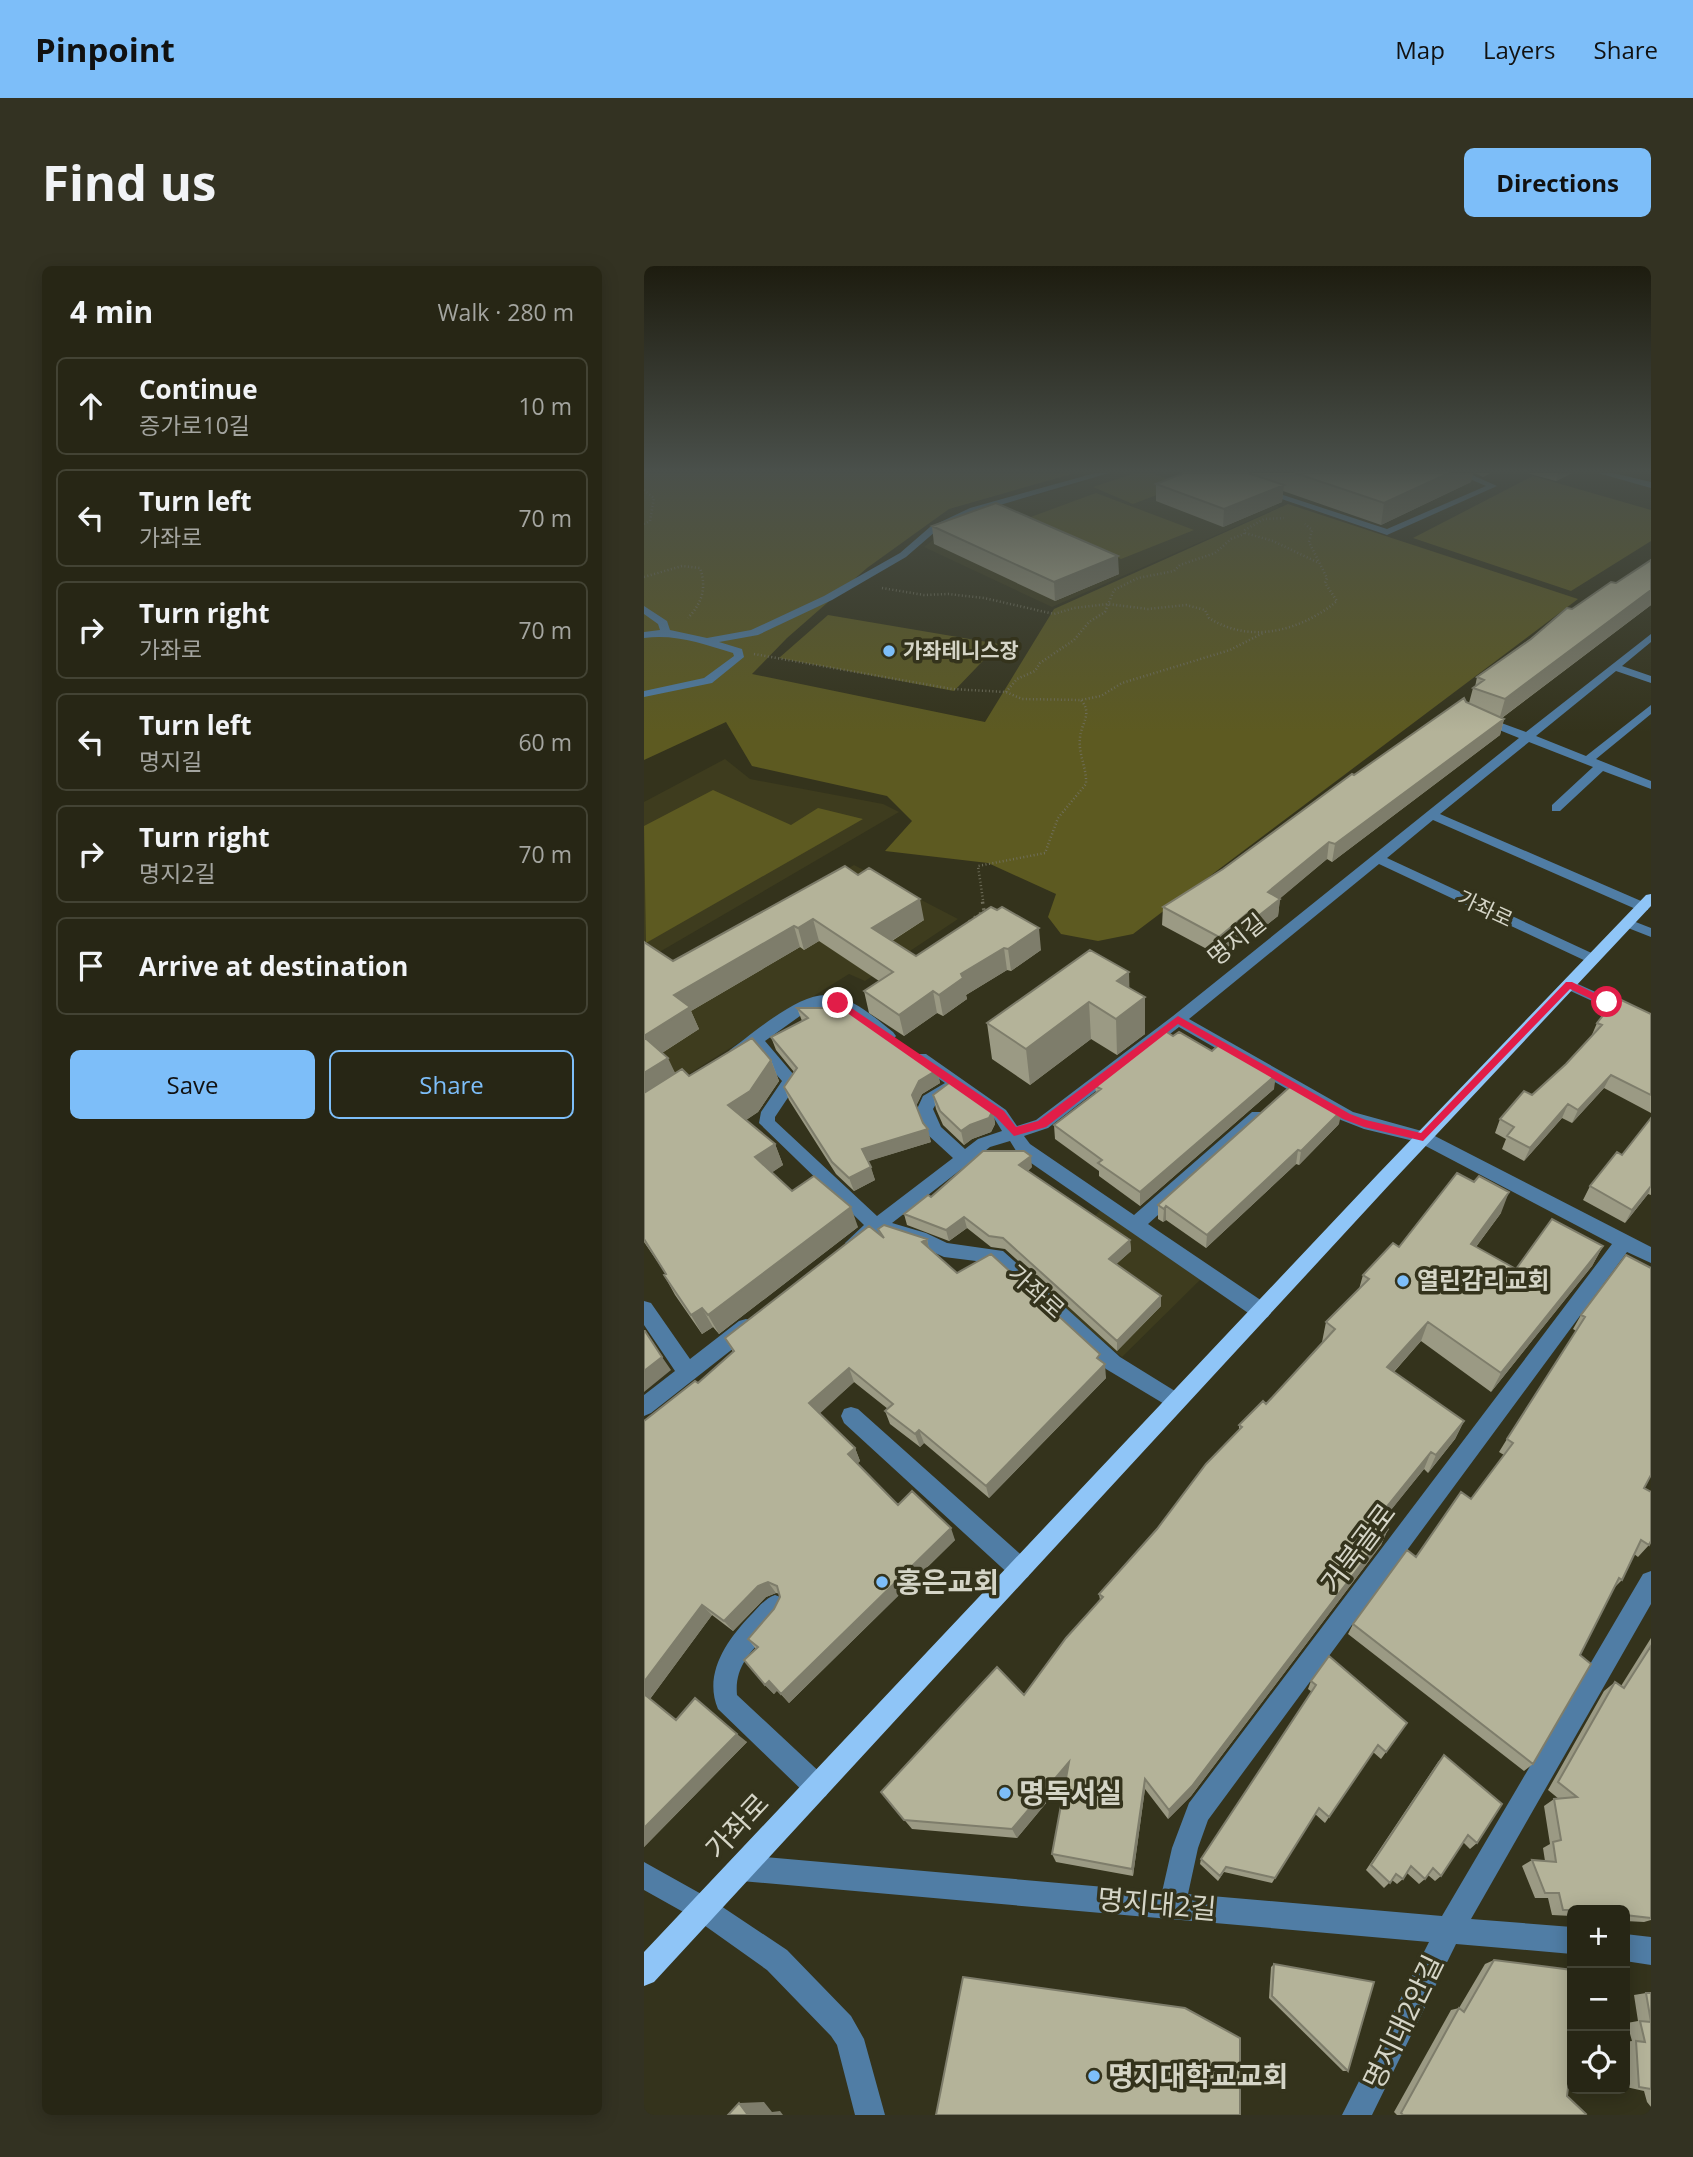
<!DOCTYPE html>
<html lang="en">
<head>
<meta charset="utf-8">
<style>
	body { margin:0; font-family:"Open Sans","Noto Sans KR",sans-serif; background:#333222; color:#f1f3f6 }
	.controls { position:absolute; right:21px; bottom:21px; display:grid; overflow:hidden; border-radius:10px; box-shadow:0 4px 18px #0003 }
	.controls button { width:63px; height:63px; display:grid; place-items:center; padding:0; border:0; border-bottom:2px solid #434334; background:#272615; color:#f1f3f6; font:35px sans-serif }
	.stop { position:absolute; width:21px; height:21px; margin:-16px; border:5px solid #e11d48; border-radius:50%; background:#fff }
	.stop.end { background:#e11d48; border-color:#fff; box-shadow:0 2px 7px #0008 }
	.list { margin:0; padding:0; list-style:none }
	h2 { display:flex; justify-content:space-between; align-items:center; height:91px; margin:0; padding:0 28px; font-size:30px }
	h2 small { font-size:23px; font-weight:400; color:#a4a5a0 }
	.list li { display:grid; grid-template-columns:46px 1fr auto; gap:21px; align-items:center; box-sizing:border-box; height:98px; margin:0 14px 14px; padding:0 14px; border:2px solid #434334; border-radius:10px }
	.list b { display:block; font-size:26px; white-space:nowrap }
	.list p { margin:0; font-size:23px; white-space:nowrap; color:#a4a5a0 }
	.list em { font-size:23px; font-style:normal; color:#a4a5a0 }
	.actions { display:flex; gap:14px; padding:21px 28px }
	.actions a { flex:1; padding:16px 0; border:2px solid #7dbef9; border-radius:10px; text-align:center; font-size:24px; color:#7dbef9 }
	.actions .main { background:#7dbef9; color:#111 }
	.icon { flex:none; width:38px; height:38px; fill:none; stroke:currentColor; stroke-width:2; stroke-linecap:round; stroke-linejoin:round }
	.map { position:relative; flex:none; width:1007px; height:1849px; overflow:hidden; border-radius:10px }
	header { display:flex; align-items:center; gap:42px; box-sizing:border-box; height:98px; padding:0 35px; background:#7dbef9; color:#111 }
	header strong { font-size:33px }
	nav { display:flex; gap:38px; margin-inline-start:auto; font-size:24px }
	.intro { display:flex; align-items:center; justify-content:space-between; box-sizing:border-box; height:168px; padding:0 42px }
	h1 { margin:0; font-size:49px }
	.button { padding:18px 32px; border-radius:10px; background:#7dbef9; color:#111; font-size:24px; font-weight:700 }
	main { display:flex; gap:42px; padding:0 42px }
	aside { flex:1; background:#272615; border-radius:10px; box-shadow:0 4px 18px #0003 }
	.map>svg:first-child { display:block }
	.built { fill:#3e3c1e }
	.green { fill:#5d5a21 }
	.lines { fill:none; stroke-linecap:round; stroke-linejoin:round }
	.path-far1 { stroke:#6f6e5a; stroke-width:2.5; stroke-dasharray:1 2.5; stroke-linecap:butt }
	.path { stroke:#6f6e5a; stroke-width:3.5; stroke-dasharray:2 4.5; stroke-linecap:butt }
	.minor { fill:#507da5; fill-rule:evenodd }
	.major { fill:#8fc5f7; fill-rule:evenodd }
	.wall { fill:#9b9a84 }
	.shaded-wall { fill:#7e7d6b }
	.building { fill:#b4b399; stroke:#7e7d6b; stroke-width:2 }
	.route { fill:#e11d48 }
	.poi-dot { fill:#7dbef9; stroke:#34331c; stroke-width:2.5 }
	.labels { text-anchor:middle; stroke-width:7; stroke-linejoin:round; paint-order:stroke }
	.far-poi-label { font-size:21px; font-weight:bold; fill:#d5d5c7; stroke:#34331c; text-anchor:start }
	.far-street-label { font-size:21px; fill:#d5d5c7; stroke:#34331c }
	.street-label { font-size:24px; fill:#d5d5c7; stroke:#34331c }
	.poi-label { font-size:24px; font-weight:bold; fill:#d5d5c7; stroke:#34331c; text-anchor:start }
	.near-street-label { font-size:28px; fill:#d5d5c7; stroke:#34331c }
	.near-poi-label { font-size:28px; font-weight:bold; fill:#d5d5c7; stroke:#34331c; text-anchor:start }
</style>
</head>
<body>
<header>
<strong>Pinpoint</strong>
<nav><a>Map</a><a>Layers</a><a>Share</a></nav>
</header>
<div class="intro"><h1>Find us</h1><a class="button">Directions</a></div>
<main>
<aside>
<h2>4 min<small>Walk · 280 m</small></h2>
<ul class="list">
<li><svg class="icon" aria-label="ahead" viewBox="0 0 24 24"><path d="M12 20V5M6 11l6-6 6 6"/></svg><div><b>Continue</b><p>증가로10길</p></div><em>10 m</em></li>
<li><svg class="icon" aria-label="left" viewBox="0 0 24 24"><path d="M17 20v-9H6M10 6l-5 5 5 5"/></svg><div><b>Turn left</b><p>가좌로</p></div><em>70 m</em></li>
<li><svg class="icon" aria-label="right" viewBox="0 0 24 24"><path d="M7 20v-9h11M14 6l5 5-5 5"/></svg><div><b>Turn right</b><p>가좌로</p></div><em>70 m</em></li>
<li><svg class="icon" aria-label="left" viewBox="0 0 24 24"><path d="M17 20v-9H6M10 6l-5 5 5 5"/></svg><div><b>Turn left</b><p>명지길</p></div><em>60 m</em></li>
<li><svg class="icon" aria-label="right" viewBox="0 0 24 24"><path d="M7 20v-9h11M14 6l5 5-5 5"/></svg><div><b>Turn right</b><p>명지2길</p></div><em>70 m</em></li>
<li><svg class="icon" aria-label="arrive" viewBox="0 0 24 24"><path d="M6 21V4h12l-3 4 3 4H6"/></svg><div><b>Arrive at destination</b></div></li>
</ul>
<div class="actions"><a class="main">Save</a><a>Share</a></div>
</aside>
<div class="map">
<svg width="1007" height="1849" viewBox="0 0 1007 1849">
	<rect width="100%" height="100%" fill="#34331c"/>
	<path class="built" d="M475,207H545L636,241L408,341L280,281L322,248Z
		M81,493L106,513L239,538L255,546L0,695V536Z
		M210,599L314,653L221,715L205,708L0,836V718Z
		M457,944L558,1012L478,1091L385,1013Z"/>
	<path class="green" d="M0,207H431L305,243L223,302L143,372L108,408L341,456L410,343L644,238L934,333L489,668L454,675L417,668L404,651L412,628L344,597L241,585L268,555L243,530L108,500L82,456L0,494Z
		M492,207H508L539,219L489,238L449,221Z
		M889,210L1007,244V275L927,325L769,272Z
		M452,227L550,264L477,293L384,252Z
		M184,349L355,378L310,425L135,392Z
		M69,524L147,559L174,542L219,553L2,677L0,560Z"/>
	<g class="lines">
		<path class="path-far1" d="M0,224L10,232L6,255L0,258
			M601,267L629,275L673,296
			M0,311L38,300L56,302C63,322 58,337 44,352
			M238,322L280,329L304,328L340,332L410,348L430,342L464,338L504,343L542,339L561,344L565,352C607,379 658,364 693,335L681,317L683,312L665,276L668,264L661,258
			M110,388L308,423L362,426L378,433L437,434L457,430L478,417L586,384L619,367
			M362,426L373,413L391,405L396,397L430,374L445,356L461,346L470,324L494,312L530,305L536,299L571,287L587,273L600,268L601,264L620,253L640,252
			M339,634L334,600L401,587L414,552L442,518C443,502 434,488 436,472C437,457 449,448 437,434"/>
		<path class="path" d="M325,656L340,645L338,633"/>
		<path class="minor" d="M451,207H465L332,246L292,265L262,291L188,334L114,369L75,376L98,383L100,391L68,417L0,431V425L60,412L90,390L89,387C58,378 33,368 0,372V366L16,364L14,358L0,348V340L23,355L26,364L63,372L107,364L180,330L256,287L286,261L326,242Z
			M812,207H824L853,220L743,269L614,225L621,223L743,263L842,220Z
			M954,207H969L1007,216V222Z
			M1007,368V376L978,400L1007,410V417L972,405L892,470L942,490L1007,439V448L952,493L1007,515V523L959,505L916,545H908V539L949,501L885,476L796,548L1004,638V644H994L789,554L743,592L954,690L956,693L954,696H944L735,598L545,753L709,846L785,867L1007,981V997L983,986L564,1554L554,1582L544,1628L798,1650L999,1308L1007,1305V1338L827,1653L928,1661V1688L812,1678L728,1849H698L785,1676L97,1615L88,1611L84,1602L88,1593L97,1589L518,1626L528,1582L545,1537L968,978L774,876L720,863L697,854L535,761L404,862L380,870L386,878L490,949L608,846H620L622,850L620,854L504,958L624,1039L627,1045L624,1051L617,1053L610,1051L374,888L366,875L346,881L248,957L282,967L303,977L359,985L476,1091L539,1130L542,1136L539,1142L532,1145L462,1103L348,997L300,991L271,978L235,968C225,975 216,986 204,982L201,977L220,959L115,857L117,846L138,815L110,783L92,794L84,788L86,784C110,767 154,727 184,729C209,731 231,752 249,766L252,770L249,774C234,778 203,744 184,739L156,750L121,775L155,815L131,851V855L233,950L309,892L284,869L273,843L279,830L301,817L270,796L268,792L270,788H282L362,844L373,860L392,854L529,750L875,472L833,455V451H841L882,466ZM312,826L350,852L358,865L334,873L321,883L297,861L289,843L292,838Z
			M984,653L1007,662V671L979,660L977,657Z
			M925,714L1007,751V762L920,722L918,719Z
			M0,1035L7,1037L46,1093L95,1055L102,1053L109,1055L112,1061L109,1067L7,1147L0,1150V1129L31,1105L0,1059Z
			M207,1141L214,1143L384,1295L387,1303L384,1311L376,1314L368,1311L200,1157L197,1150L200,1143Z
			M131,1329L139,1332L142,1340C128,1374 89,1387 93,1429L182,1512L186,1521L182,1530L173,1534L164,1530L74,1443C59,1408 83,1374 106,1350C114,1342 120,1333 131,1329Z
			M0,1596L68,1634L143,1684L207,1750L220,1773L241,1849H211L193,1779L187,1770L123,1704L50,1652L0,1624Z
			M981,1668L1007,1671V1699L981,1695Z"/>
		<path class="major" d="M1007,628V640L746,918L10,1716L0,1720V1686L734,908L1002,629Z"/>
	</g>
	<path class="wall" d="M540,207H829L827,216L737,259L639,225L638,236L579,261L512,235V218Z
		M831,207H847L839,211Z
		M883,207H928L912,215Z
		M288,260L475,308L411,335L290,278Z
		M1007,294V339L858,452L860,453L856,469L688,596L683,593L636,632L634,650L611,668L604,664L574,689L518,659L519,641L579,603L710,509L822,436L825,437L829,422L831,421L833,411L928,343L972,317Z
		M201,600L280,654L248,675L272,690L347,641L397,684L367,705L363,704L322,729L323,733L299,750L293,747L260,770L225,747L220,725L235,715L175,675L160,684L156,681L47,745L55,763L18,787L31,807L45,810L127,794L135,815L114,846L102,854L131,878L139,899L128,906L148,925L214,961L75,1068L69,1061L58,1068L31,1029L20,1009L22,1008L0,976V676L29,695Z
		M485,706V722L501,731V768L473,789L447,773L386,819L348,793L343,757Z
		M153,742L293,804L296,817L278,828L272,840L287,876L224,895L231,914L210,925L192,908L145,834L140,821L150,806L132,784L127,771L158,755Z
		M1007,748V847L960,822L928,857L918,852L880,895L858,883L862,873L851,867L856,853L888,829L922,798L947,771L953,757Z
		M451,820L630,823L496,940L455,910V905L411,873L410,859L452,827Z
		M289,829L349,844L351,858L347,866L328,873L320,879L299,859L292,843Z
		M1007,852V929L1004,928L981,957L939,934L946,920L978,889Z
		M695,858L655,899L652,898L562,982L522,954L519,956L514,953V939Z
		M388,901L384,905L486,974L487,985L472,998L517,1030V1040L473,1085L361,983L347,981L323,962L305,975L263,959L260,948L287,931Z
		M857,947L832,981L872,1003L959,980L948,1000L847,1126L777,1075L750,1106L820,1155L811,1173L784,1207L780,1203L737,1256L744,1263L737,1279L547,1530L524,1553L501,1523L489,1610L412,1596L408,1588L422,1513L373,1572L268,1563L237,1526L380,1429L456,1334L455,1328L513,1263L595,1164V1159L622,1138L679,1077L678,1076L682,1056L715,1023L719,1009L755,981Z
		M234,963L283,973L285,983L313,1007L456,1095L462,1112L345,1232L280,1177L276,1181L246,1158L241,1145L244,1143L210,1116L175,1147L211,1182L216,1195L213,1198L254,1239L311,1274L145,1437L133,1424L130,1428L121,1419L112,1383L104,1373L130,1343L136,1331V1328L132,1327L122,1331L89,1365L68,1349L6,1433L32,1454L103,1476L0,1581V1155L54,1117L89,1086L81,1072L236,969Z
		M982,989L1005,1279L994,1291L990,1288L978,1314L970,1322L936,1389L889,1498L880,1505L704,1368L709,1358L827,1233L860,1189L855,1186L863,1173L932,1065L929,1063L937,1049Z
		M1007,1372V1654L1000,1656L981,1655V1644H928V1650L908,1649L904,1632H891L878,1600L888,1594L901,1595L899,1582L906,1578L900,1540L910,1533H915L904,1524L960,1425L971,1416L977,1420Z
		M667,1415L763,1457L737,1493L729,1486L681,1557L671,1548L628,1617L580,1606L574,1615L556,1598L557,1593L668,1426L664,1423Z
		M800,1489L833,1577L826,1583L819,1576L797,1610L791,1615L784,1609L781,1613L775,1618L763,1607L759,1613L753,1618L748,1614L740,1622L722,1604L794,1496Z
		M850,1694L923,1830L941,1849H753L750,1846L807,1744L815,1742L841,1698Z
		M630,1698L704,1805H699L625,1732L627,1701Z
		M1002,1727H1007V1841L1003,1836L1000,1825L982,1821L981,1802V1776L988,1775L983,1757L994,1755L990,1729Z"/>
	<path class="shaded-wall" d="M805,207H829L827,216L737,259L740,237Z
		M914,207H928L912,215Z
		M640,219L638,236L579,261L580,243Z
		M474,290L475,308L411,335L410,316Z
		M1007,324V339L855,454L861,433Z
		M860,453L856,469L688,596L691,578Z
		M685,576L683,593L626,641L636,633L634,650L611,668L613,651L624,626Z
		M276,633L280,654L233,684L228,662Z
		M605,646L604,664L574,689L575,671Z
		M169,653L175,675L160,684L154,662Z
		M150,660L156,681L47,745L55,763L10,792L0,771L30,729Z
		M395,662L397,684L367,705L364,683Z
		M360,682L363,704L322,729L323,733L299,750L295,729L317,708Z
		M485,706L486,743L501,731V768L473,789L472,753L473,715Z
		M289,725L293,747L260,770L255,749Z
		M445,736L447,773L386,819L382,783Z
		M24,792L34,813L0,835V807Z
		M127,794L135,815L114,846L93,860L84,839Z
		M293,804L296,817L278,828L271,842L268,829L275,815Z
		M632,809L630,823L496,940V926Z
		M967,809L960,822L928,857L934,844Z
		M924,838L918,852L880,895L886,882Z
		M349,844L351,858L347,866L328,873L320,879L317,865Z
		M698,844L695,858L655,899L657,885Z
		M284,863L287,876L222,896L218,883Z
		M131,878L139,899L120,912L111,891Z
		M654,884L652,898L562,982L563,969Z
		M387,890L388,901L377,910L375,899Z
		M227,901L231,914L210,925L205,912Z
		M1007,920L1004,928L981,957L988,944Z
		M865,926L857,947L819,998L827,978Z
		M522,940V954L519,956L520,943Z
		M207,941L214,961L75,1068L64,1049Z
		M320,951L323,962L305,975L302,964Z
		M283,973L286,988L278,976Z
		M486,974L487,985L466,1004L465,993Z
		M959,980L948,1000L847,1126L857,1107Z
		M517,1030V1040L473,1085V1075Z
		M58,1042L69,1061L58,1068L47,1049Z
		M784,1056L777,1075L737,1120L743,1101Z
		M18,1091L27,1104L0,1126V1105Z
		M461,1098L462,1112L345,1232L342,1220Z
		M205,1102L210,1116L172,1151L165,1137Z
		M820,1155L811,1173L784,1207L792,1189Z
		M275,1164L280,1177L276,1181L271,1168Z
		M211,1182L216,1195L210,1200L204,1188Z
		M787,1186L780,1203L727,1269L733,1253Z
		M307,1262L311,1274L145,1437L137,1428Z
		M744,1263L737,1279L547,1530L524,1553L525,1544Z
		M124,1316L132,1327L122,1331L89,1365L80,1355L114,1320Z
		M58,1339L68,1349L6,1433L0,1428V1416Z
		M125,1415L134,1424L130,1428L121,1419Z
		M93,1468L103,1476L0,1581V1562Z
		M425,1496L428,1506L373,1572L368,1563Z
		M501,1513V1523L489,1610L488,1603Z
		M120,1836L128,1846L136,1845L139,1849H104L95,1837Z"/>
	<path class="building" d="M540,207H604L640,219L580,243L512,218Z
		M651,207H805L740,237Z
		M352,237L474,290L410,316L288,260Z
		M1007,294V324L861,433L829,422L840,414L833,411L887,373L923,342L928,343L967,316L972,317Z
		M820,432L822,436L860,453L691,578L685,576L624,626L636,633L613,651L605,646L575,671L519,641L579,603L708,508L710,509Z
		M201,600L214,609L225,602L276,633L228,662L272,690L347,641L353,644L358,641L395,662L364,683L360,682L317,708L319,712L295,729L289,725L255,749L220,725L249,706L169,653L154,662L150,660L30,729L46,741L0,770V676L29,695Z
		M446,684L485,706L473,715L501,731L472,753L445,736L382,783L343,757Z
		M973,732L1007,748V829L967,809L934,844L924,838L886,882L863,870L870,861L856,853L880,825L888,829L922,798L958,759L953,757Z
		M153,742H204L293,804L275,815L268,829L279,857L284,863L218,883L227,901L205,912L188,896L140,821L153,802L127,771L164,752Z
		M518,763L529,770L535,766L568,785L578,776L632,809L496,926L454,897L458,894L410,859L457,823L451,820Z
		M0,771L24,792L0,807Z
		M108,772L127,794L106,825L84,839L131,878L111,891L148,925L170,910L207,941L64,1049L58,1042L47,1049L20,1009L22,1008L0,973V827L38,803L45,810Z
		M309,814L349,844L345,852L326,859L317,865L296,845L289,829Z
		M648,819L698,844L657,885L654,884L563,969L522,940L520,943L514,939Z
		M1007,852V920L988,944L946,920L973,886L978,889Z
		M339,885H380L387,890L375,899L486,974L465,993L517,1030L473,1075L359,972L345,970L320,951L302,964L260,948L284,929L287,931Z
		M813,907L830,916L835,910L865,926L827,978L872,1003L908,953L959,980L857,1107L784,1056L743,1101L820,1155L792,1189L787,1186L733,1253L744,1263L548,1520L525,1544L501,1513L488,1603L408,1588L425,1496L368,1563L260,1554L237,1526L353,1401L380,1429L422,1372L459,1331L455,1328L513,1263L562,1198L598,1161L595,1159L619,1135L622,1138L691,1063L682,1056L725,1013L719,1009L749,977L755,981Z
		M240,959L283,973L278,976L313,1007L347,988L456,1088L453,1092L461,1098L342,1220L275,1164L271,1168L241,1145L249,1138L205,1102L165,1137L211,1182L204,1188L254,1239L268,1225L307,1262L137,1428L125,1415L121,1419L100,1394L114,1381L104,1373L130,1343L136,1331L133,1320L124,1316L114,1320L80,1355L58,1339L0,1416V1155L51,1115L54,1117L90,1085L81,1072L225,960L240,972L234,963Z
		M982,989L1007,1002V1209L1000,1222L1007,1226V1275L1005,1279L997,1274L978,1314L975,1312L936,1389L947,1398L889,1498L709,1358L763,1284L772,1291L817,1226L827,1233L869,1177L863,1173L941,1051L937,1049Z
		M0,1065H1L18,1091L0,1105Z
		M1007,1380V1652L981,1649V1644H919L915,1627H901L888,1594L912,1596L909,1576L917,1574L910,1533L933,1531L914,1516L971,1416L980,1422Z
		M685,1390L763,1457L742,1486L734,1479L685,1551L675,1542L631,1612L582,1601L576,1610L557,1593L672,1419L667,1415Z
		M0,1428L32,1454L51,1432L93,1468L0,1562Z
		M800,1489L858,1538L833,1577L824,1569L797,1610L789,1602L781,1613L767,1600L759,1613L752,1608L746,1617L727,1599Z
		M850,1694L928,1704V1789L923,1830L942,1848L941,1849H759L757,1847L815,1742L820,1746Z
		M630,1698L730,1716L704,1805L628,1730Z
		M319,1711L541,1742L596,1772V1849H292Z
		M1002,1727H1007V1823L995,1821L992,1775L1001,1776L996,1755L1007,1756Z
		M95,1837L104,1849H84Z"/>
	<linearGradient id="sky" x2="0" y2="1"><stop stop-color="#1d1c0f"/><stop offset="0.44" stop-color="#4a504b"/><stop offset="1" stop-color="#4a504b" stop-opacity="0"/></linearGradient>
	<rect width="1007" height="466" fill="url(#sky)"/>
	<path class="route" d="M922,716H928L968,736L960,739L926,723L779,875L720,861L699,853L534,758L402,861L370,870L352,851L189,737L197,735L360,845L372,861L394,855L534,750L706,848L722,854L777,867Z"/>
	<g class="poi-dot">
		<circle cx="245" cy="385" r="7"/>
		<circle cx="759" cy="1015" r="7"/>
		<circle cx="238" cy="1316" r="7"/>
		<circle cx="361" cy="1527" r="7"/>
		<circle cx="450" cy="1810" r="7"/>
	</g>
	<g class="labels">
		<g class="far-poi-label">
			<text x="259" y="392">가좌테니스장</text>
		</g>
		<g class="far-street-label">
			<text transform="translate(841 643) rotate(25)" y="7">가좌로</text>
		</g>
		<g class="street-label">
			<text transform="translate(593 674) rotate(-39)" y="8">명지길</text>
			<text transform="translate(392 1026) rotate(42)" y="8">가좌로</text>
		</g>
		<g class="poi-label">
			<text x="773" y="1023">열린감리교회</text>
		</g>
		<g class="near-street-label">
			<text transform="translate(714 1282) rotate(-53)" y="10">거북골로</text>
			<text transform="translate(93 1560) rotate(-47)" y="10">가좌로</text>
			<text transform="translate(513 1638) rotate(5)" y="10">명지대2길</text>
			<text transform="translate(759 1756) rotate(-64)" y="10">명지대2안길</text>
		</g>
		<g class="near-poi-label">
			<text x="252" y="1326">홍은교회</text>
			<text x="375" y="1537">명독서실</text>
			<text x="464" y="1820">명지대학교교회</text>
		</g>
	</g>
</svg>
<div class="controls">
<button>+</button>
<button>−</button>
<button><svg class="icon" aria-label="locate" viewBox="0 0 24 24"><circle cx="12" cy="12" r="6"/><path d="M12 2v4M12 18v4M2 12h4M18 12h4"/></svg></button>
</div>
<div class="stop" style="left:963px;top:736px"></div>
<div class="stop end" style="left:194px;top:737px"></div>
</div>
</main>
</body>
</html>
